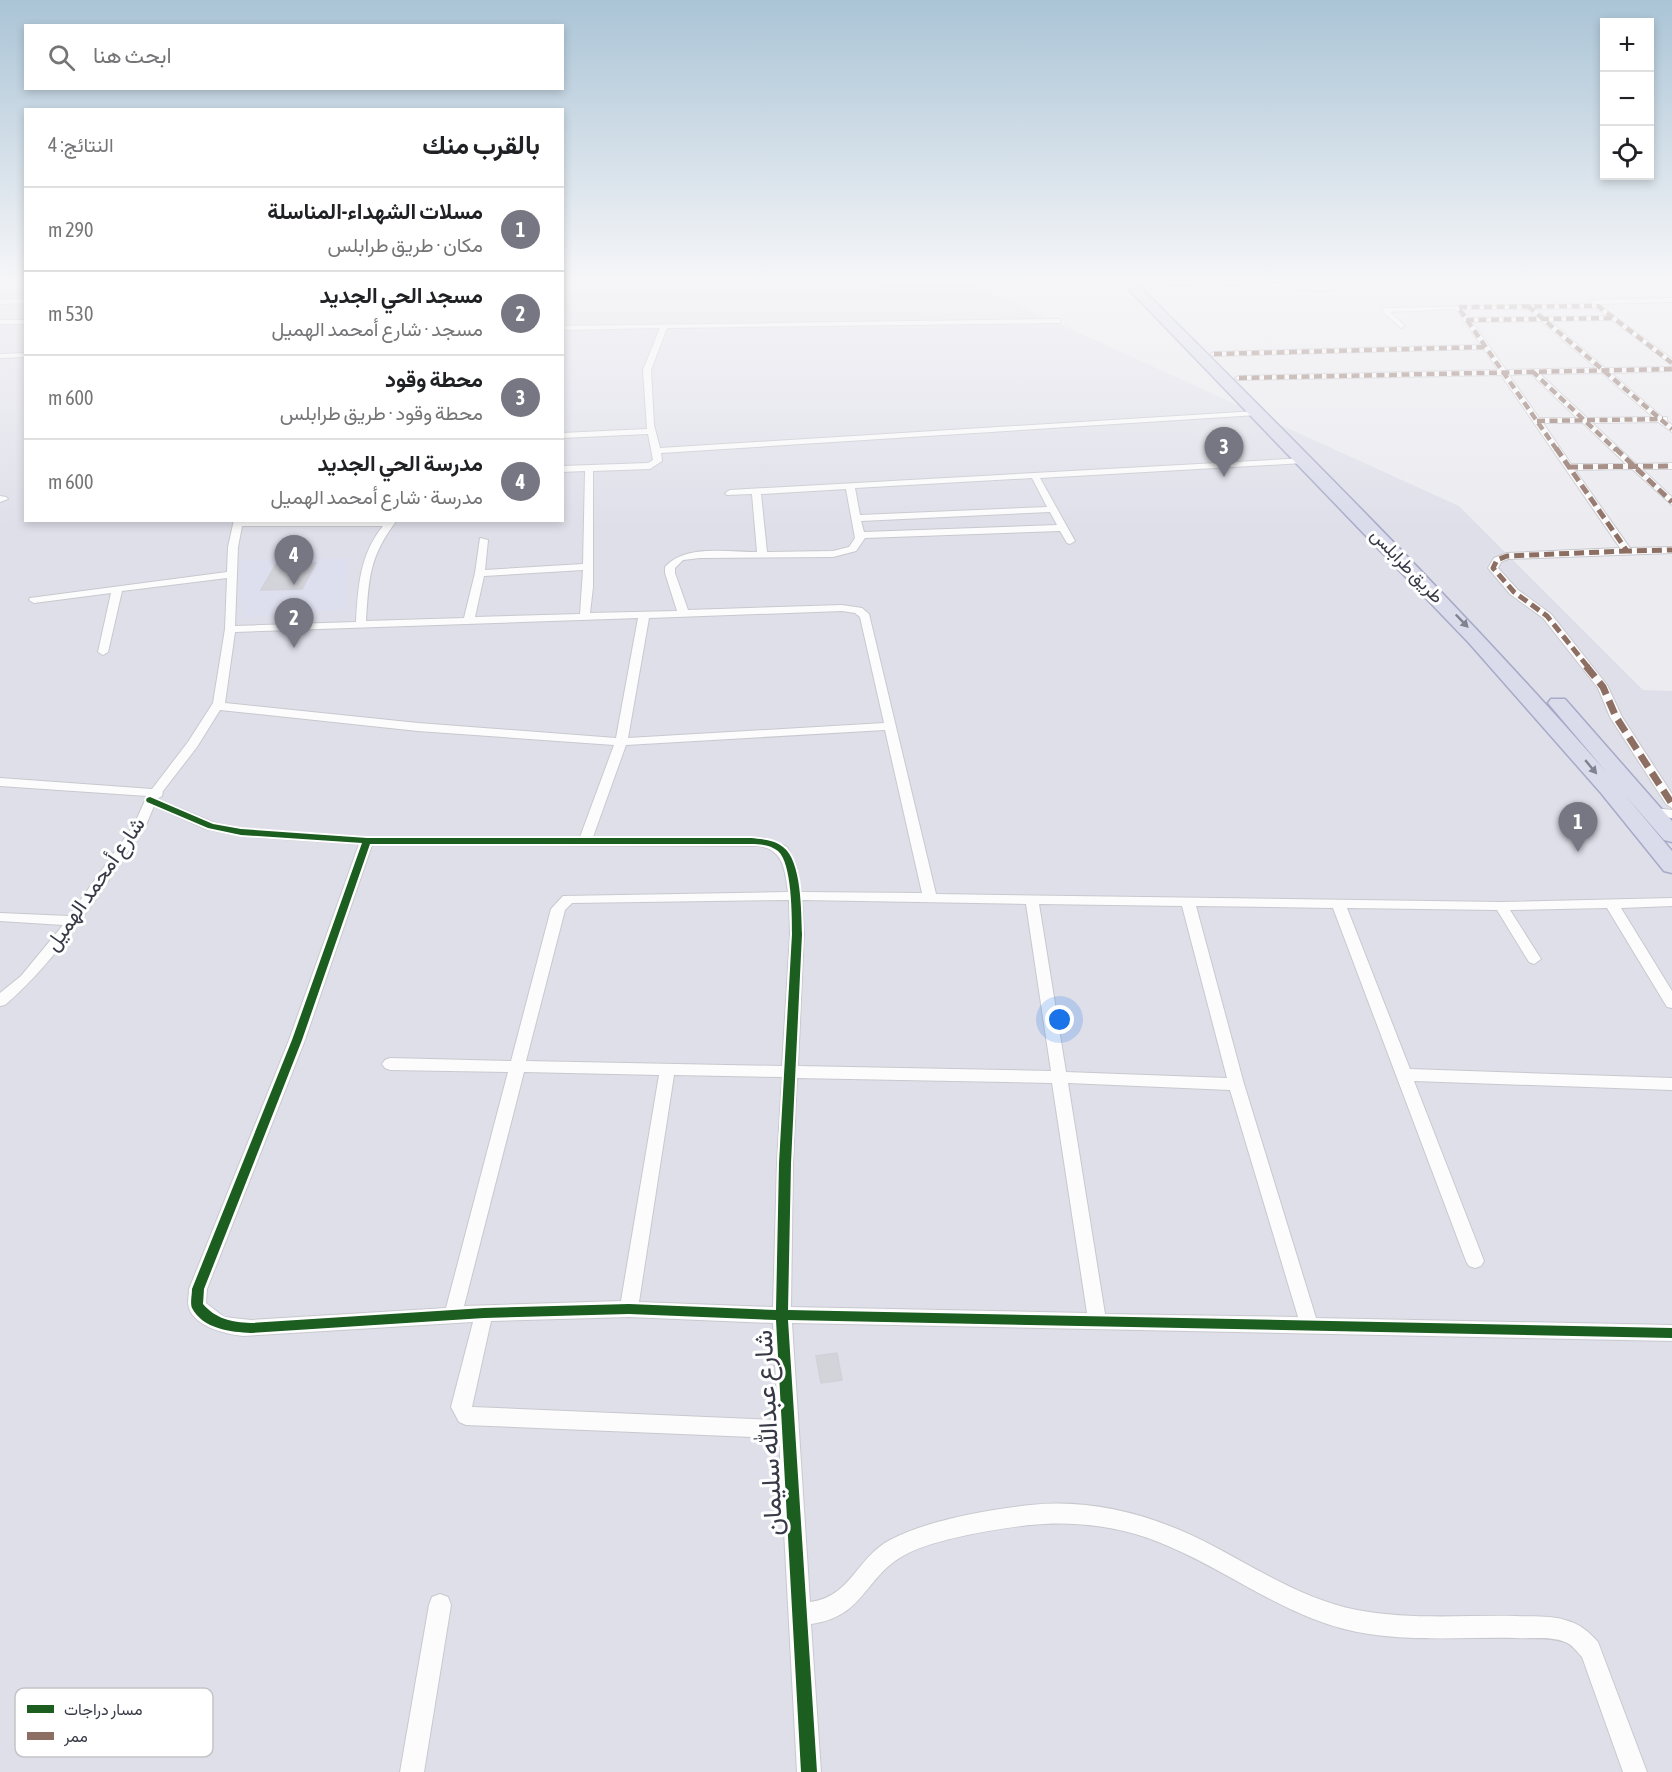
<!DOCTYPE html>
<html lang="ar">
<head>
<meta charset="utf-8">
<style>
	body { margin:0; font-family:"Asap Condensed",Vazirmatn,sans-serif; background:#f2f2f2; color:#202124; direction:rtl }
	.controls { position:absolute; right:18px; top:18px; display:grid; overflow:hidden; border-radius:0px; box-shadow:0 3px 9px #0003 }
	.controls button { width:54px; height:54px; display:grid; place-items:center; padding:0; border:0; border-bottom:2px solid #e0e0e0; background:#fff; color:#202124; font:30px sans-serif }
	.you { position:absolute; left:1060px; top:1020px; width:21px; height:21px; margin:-15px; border:4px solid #fff; border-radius:50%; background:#1a73e8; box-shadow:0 0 0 9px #1a73e833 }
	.badge { display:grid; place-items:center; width:39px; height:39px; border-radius:50%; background:#767782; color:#fff; font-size:20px; font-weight:700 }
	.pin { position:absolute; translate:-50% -50px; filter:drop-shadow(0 2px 3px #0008) }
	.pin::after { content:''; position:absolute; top:32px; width:21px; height:18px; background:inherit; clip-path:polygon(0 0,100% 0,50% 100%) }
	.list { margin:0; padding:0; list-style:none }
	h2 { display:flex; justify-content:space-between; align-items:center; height:78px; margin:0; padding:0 24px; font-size:26px }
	h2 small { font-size:20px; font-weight:400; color:#757577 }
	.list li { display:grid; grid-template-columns:39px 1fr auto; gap:18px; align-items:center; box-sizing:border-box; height:84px; padding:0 24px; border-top:2px solid #e0e0e0 }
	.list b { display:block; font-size:22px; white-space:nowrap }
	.list p { margin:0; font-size:20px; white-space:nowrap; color:#757577 }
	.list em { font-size:20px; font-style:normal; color:#757577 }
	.icon { flex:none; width:33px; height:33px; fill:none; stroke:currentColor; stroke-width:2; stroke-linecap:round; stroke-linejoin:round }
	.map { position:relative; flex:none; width:1672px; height:1772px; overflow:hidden; direction:ltr }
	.search { position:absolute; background:#fff; box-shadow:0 3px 9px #0003; left:24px; top:24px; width:540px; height:66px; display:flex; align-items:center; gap:15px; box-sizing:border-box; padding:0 21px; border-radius:0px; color:#757577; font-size:22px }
	.panel { position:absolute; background:#fff; box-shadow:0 3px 9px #0003; left:24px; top:108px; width:540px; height:414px; border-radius:0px; direction:rtl }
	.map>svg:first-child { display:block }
	.residential { fill:#dfdfea }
	.education { fill:#dddeee }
	.building { fill:#d3d4da; stroke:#d1d1d8; stroke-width:1.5 }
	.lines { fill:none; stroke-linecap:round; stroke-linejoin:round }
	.street-casing { stroke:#c8c9ce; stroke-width:2 }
	.highway-casing { stroke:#a7aac7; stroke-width:3 }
	.street { fill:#fcfcfd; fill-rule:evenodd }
	.highway { fill:#dadbeb; fill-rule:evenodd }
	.quiet-far2 { stroke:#8d6e63; stroke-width:4.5; stroke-dasharray:8 4.5; stroke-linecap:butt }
	.quiet-far1 { stroke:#8d6e63; stroke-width:5; stroke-dasharray:10 5; stroke-linecap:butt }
	.quiet { stroke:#8d6e63; stroke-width:7; stroke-dasharray:14 7; stroke-linecap:butt }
	.cycleway-casing { stroke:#fff; stroke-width:4 }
	.cycleway { fill:#1b5e20; fill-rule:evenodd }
	.oneway { fill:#808290 }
	.labels { text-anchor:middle; stroke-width:6; stroke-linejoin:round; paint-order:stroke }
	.far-street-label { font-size:18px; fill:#373946; stroke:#fff }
	.street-label { font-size:21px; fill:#373946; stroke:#fff }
	.near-street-label { font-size:26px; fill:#373946; stroke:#fff }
	.key { fill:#fff; stroke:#c3c4c8; stroke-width:1.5 }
	.key-label { font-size:16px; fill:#373946 }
</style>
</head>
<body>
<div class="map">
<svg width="1672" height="1772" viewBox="0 0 1672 1772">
	<rect width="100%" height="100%" fill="#ebebf0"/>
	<path class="residential" d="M0,280H25L26,520H562L563,280H809L974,285L1459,506L1643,690L1672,691V1772H0Z"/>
	<path class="education" d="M348,558L346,609L242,618L239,560Z"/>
	<path class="building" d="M316,563L302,589L261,590L276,564Z
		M837,1353L842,1380L821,1383L816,1356Z"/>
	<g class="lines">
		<defs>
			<path id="street" d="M1356,280H1364C1339,299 1281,286 1250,285C1214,284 1178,284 1142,286L1139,284L1168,281H1248L1324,286L1340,285Z
				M1672,298V302L1598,304L1672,359V365L1612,320L1550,321L1605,368L1672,367V371L1611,373L1662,417H1667V421L1672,425V432L1658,422L1592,423L1636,464L1672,463V469H1642L1672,497V505L1632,469L1575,470L1630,548L1672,547V553L1508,559L1501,562L1498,568L1518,590L1551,614L1607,685L1622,717L1672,794V808L1666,804L1610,717L1598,688L1543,618L1510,594L1488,568L1494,558L1507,553L1620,548L1501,375L1239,380L1235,378L1239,376L1498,370L1484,349L1214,356L1210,354L1214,352L1481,345L1456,309L1390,312L1405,326L1401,328L1382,311L1384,308L1594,304L1591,302L1594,300ZM1596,308L1607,316L1545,317L1535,309ZM1463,309H1527L1537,317L1469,318ZM1541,321L1596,368L1506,370L1472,322ZM1602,373L1653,417L1587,418L1540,374ZM1531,374L1577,418H1539L1509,375ZM1543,423H1583L1626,464H1571Z
				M26,299V303L0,304V300Z
				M1057,319H1060V323L667,328L651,370L654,425L660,448L1257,411L1261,413L1257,415L661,453L662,461L650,469L593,471V587L590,613L677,611L665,573V567C685,544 728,552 757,552L752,494L727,495L725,493L730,490L1306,458V462L1303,463L1040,478L1075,541L1070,544L1067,543L1060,531L865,538L856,551L833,557L700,558L683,560L675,568V573L688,610L842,605L862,608L869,614L936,894L1501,902L1672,898V906L1621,908L1672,991V1008L1667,1007L1607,908L1510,910L1541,959L1534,964L1529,962L1497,910L1347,908L1410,1069L1672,1078V1090L1414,1081L1484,1261L1481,1266L1475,1268L1469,1266L1466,1261L1333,908L1196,906L1244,1084L1316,1318L1672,1325V1341L792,1323L810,1602C851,1597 856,1558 890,1540C928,1520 987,1510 1030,1505C1095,1498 1160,1517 1217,1548C1262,1572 1306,1600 1357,1610C1409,1620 1463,1615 1515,1616C1532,1617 1549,1615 1565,1620C1580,1624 1588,1631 1598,1642L1647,1772H1623L1582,1657C1577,1652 1572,1644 1565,1642C1550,1636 1531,1639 1516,1638C1463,1637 1409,1642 1357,1632C1287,1618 1232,1573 1168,1546C1126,1527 1076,1520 1030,1525C1000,1528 928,1540 903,1556C864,1578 864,1617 811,1624L821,1772H797L779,1438L466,1425L459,1422L451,1407L473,1322L243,1336C225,1334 190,1326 188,1303C188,1299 189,1294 189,1289L289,1040L359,844L241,836L206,829L154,806L146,825C103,887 63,955 5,1005L0,1006V993L21,976L63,925L0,921V913L69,916L134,825L147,796L0,786V778L152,789L188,742L213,703L225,629L227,578L122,591L108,652L103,655L98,652L111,593L34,603L29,600L30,598L227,572L228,547L234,520H397C369,557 369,577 366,621L464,618L475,573L480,538L488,540L485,570L583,564L585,471L562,472V466L648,463L653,460L648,434L562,438V433L647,429L643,370L660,328L562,330V326ZM1032,478L1047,507L860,515L855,488ZM846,489L855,538L849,547L833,551L767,552L761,494ZM1050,512L1057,525L864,532L861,521ZM242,526H383C360,554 358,586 356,622L235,626L238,547ZM583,570L580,614L475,617L484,576ZM842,611L855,613L860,617L884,723L628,738L649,618ZM638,618L616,738L418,723L225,703L235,632ZM220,710L418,731L614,745L580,837H367L241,828L215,823L157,799L162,796L163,791L197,747ZM885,730L922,893L801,892L796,866L787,847L764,838L593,837L626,745ZM372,845L759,846C784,850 785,871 788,892L563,896L551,909L511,1061L390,1058L385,1060L382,1064L385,1068L390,1070L508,1072L446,1308L251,1320L224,1317L206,1303L207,1289L305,1040ZM789,900L790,934L782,1066L526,1061L565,910L572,903ZM802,900L1026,904L1051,1071L798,1066L804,934ZM1039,904L1182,906L1227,1078L1066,1072ZM524,1072L659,1075L621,1301L464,1306ZM674,1075L782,1077L777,1163L773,1307L639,1302ZM797,1078L1052,1083L1087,1313L791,1307L793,1163ZM1068,1083L1230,1090L1298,1317L1105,1314ZM629,1317L773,1323L778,1420L472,1407L491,1321Z
				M0,320H26V324H0Z
				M26,353V357L0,358V354Z
				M0,496L6,497L8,499L0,502Z
				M1654,808L1672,810V818L1650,815L1648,812L1650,809Z
				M440,1594L448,1597L451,1605L424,1772H400L429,1605L432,1597Z"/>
			<path id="highway" d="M1120,280H1133C1295,441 1457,602 1608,774L1548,703L1551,699H1565L1672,821V842L1664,840L1625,795L1672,851V873L1664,871L1601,793L1469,643Z"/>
		</defs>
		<use href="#street" class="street-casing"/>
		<use href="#highway" class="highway-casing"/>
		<use href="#street" class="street"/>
		<use href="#highway" class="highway"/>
		<path class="quiet-far2" d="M1528,306L1672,429
			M1466,320L1615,318
			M1214,354L1484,347
			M1532,371L1616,450
			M1239,378L1672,369
			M1537,421L1663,419
			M1557,450L1458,307L1598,306L1672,363"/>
		<path class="quiet-far1" d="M1556,448L1627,551L1672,550
			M1615,448L1672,502
			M1568,467L1672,466
			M1588,667L1547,616L1514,592L1493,568L1497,560L1507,556L1627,551"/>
		<path class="quiet" d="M1586,666L1603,687L1616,717L1672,804"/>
		<defs>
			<path id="cycleway" d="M150,797L213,824L241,829L367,838H751C761,839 775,840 783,847C802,861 801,912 802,934L791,1163L788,1310L1672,1328V1338L788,1320L817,1772H801L776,1320L629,1314L484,1318L251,1333C231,1332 203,1329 192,1308C190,1303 192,1295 192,1289L292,1040L362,843L241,835L208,828L147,802L146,800L147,798ZM370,844H751C760,844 771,845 778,851C792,863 792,916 792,934L779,1163L776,1310L629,1304L484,1308L251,1323C231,1322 216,1319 203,1304L204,1289L302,1040Z"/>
		</defs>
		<use href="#cycleway" class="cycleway-casing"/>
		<use href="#cycleway" class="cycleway"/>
	</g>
	<defs><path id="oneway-solid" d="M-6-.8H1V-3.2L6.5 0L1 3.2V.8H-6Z" transform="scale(1.5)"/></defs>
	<g class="oneway">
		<use href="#oneway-solid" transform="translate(1462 621) rotate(46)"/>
		<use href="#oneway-solid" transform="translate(1591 767) rotate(50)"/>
	</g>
	<linearGradient id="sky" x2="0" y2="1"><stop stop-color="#aac4d6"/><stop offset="0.53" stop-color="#f6f6f8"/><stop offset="1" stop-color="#f6f6f8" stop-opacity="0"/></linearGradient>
	<rect width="1672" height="528" fill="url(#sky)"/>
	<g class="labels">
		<g class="far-street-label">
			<text transform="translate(1407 566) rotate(46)" y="6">طريق طرابلس</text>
		</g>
		<g class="street-label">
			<text transform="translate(95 884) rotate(-55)" y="7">شارع أمحمد الهميل</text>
		</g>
		<g class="near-street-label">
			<text transform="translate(768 1433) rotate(-93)" y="9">شارع عبدالله سليمان</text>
		</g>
	</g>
	<rect x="15" y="1688" width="198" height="69" rx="9" class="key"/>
	<rect x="27" y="1705" width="27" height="8" fill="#1b5e20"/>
	<rect x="27" y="1732" width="27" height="8" fill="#8d6e63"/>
	<g class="key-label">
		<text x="64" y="1715">مسار دراجات</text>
		<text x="64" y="1742">ممر</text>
	</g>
</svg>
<div class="controls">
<button>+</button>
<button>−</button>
<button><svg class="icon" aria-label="locate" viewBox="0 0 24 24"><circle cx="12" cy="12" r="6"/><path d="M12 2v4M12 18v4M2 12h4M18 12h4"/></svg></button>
</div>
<div class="you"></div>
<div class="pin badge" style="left:1578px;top:852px">1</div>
<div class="pin badge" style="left:294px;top:648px">2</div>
<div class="pin badge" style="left:1224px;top:477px">3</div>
<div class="pin badge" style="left:294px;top:585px">4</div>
<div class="search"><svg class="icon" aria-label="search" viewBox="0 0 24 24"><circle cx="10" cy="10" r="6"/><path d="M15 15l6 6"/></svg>ابحث هنا</div>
<section class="panel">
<h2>بالقرب منك<small>النتائج: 4</small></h2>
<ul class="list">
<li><span class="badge">1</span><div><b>مسلات الشهداء-المناسلة</b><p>مكان · طريق طرابلس</p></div><em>290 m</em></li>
<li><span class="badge">2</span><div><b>مسجد الحي الجديد</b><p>مسجد · شارع أمحمد الهميل</p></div><em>530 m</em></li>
<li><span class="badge">3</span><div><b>محطة وقود</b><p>محطة وقود · طريق طرابلس</p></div><em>600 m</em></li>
<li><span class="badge">4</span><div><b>مدرسة الحي الجديد</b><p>مدرسة · شارع أمحمد الهميل</p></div><em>600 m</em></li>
</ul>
</section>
</div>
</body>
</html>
